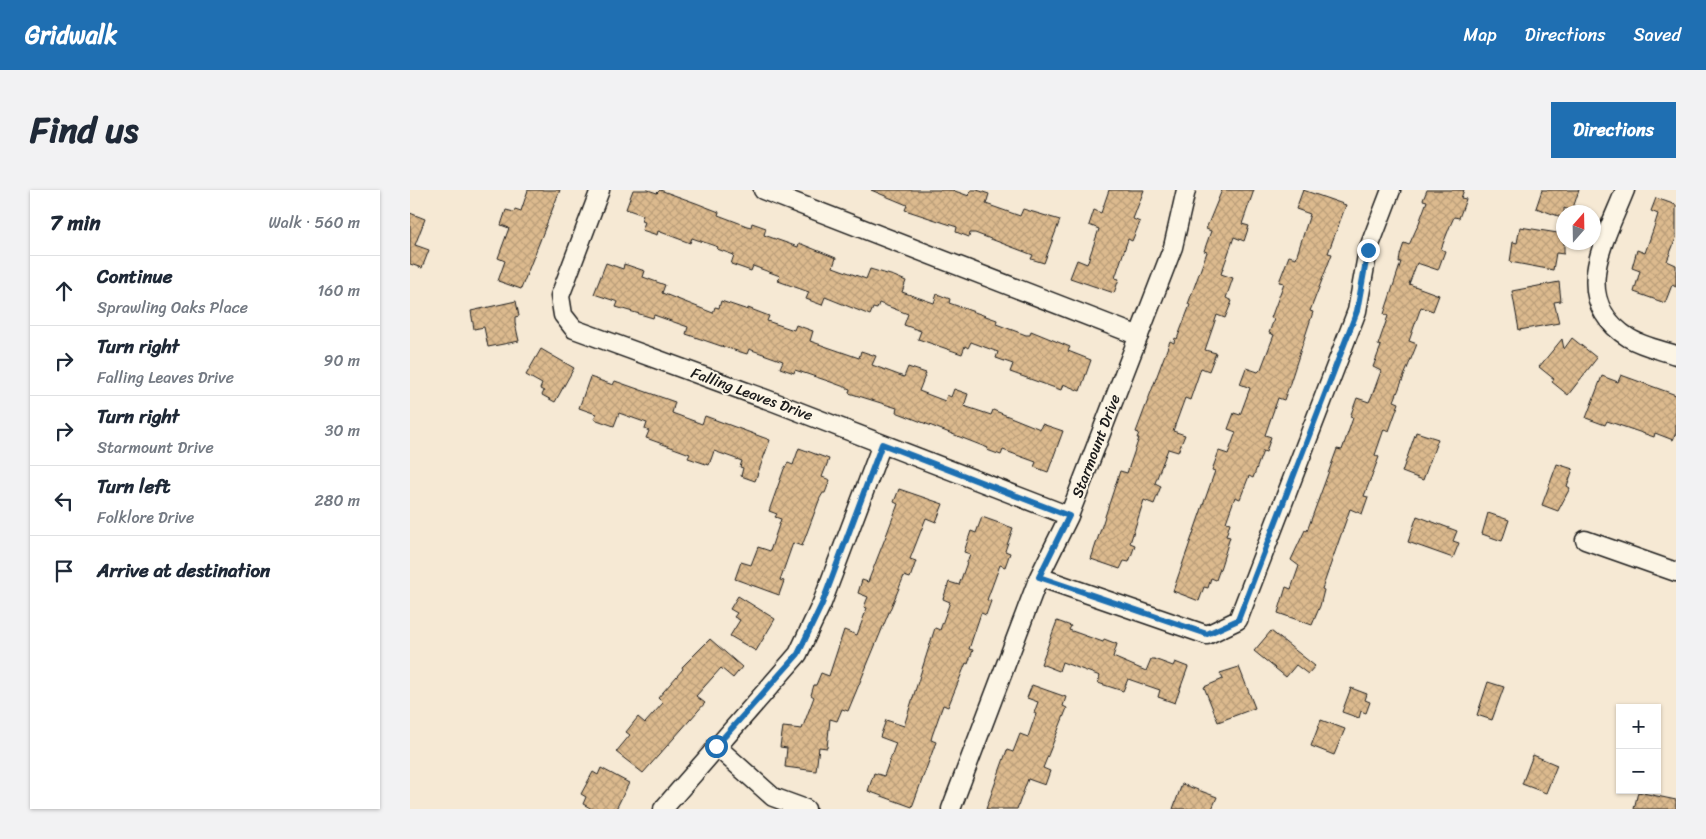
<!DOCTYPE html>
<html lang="en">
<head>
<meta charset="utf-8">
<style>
	body { margin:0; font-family:Sriracha,sans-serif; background:#f2f2f3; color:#1f2937 }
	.controls { position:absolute; right:15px; bottom:15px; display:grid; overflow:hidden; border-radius:0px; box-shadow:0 1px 4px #0004 }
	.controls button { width:45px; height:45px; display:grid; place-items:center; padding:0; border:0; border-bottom:1px solid #e0e1e3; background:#fff; color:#1f2937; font:25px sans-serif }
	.compass { position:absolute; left:1146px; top:15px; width:45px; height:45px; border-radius:50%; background:#fff; box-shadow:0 1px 4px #0004; rotate:20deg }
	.stop { position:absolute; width:15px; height:15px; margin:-11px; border:4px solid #1f6fb2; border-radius:50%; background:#fff }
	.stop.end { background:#1f6fb2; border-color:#fff; box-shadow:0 1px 5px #0008 }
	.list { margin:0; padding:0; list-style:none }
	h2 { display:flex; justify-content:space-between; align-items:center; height:65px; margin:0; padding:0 20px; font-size:21px }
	h2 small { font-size:16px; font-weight:400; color:#747a83 }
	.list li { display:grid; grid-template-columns:32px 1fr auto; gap:15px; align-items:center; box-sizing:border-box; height:70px; padding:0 20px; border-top:1px solid #e0e1e3 }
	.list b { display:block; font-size:19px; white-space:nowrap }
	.list p { margin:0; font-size:16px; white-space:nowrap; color:#747a83 }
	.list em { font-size:16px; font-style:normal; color:#747a83 }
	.icon { flex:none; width:28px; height:28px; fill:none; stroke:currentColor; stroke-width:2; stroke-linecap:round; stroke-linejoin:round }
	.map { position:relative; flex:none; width:1266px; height:619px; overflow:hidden; border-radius:0px }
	header { display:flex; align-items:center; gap:30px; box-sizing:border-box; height:70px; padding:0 25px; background:#1f6fb2; color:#fff }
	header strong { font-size:24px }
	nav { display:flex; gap:28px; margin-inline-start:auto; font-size:18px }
	.intro { display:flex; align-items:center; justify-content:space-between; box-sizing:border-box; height:120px; padding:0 30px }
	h1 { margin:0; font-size:35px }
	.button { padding:12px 22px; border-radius:0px; background:#1f6fb2; color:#fff; font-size:18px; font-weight:700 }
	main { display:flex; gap:30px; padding:0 30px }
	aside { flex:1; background:#fff; border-radius:0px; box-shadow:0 1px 4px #0004 }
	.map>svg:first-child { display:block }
	.building { fill:url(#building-cross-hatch); stroke:#1c1c1c }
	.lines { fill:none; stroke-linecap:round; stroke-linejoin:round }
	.minor-casing { stroke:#1c1c1c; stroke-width:21 }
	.minor { stroke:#fcf5e5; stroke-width:18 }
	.route { stroke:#1f6fb2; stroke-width:6 }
	.labels { text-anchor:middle; stroke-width:4; stroke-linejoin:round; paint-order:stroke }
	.street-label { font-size:15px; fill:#1c1c1c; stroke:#fcf5e5 }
</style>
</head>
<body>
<header>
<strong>Gridwalk</strong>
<nav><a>Map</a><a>Directions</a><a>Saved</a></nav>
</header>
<div class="intro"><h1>Find us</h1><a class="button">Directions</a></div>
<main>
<aside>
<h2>7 min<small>Walk · 560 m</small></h2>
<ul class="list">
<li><svg class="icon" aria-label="ahead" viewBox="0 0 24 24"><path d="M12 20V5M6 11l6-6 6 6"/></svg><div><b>Continue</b><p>Sprawling Oaks Place</p></div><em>160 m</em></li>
<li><svg class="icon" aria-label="right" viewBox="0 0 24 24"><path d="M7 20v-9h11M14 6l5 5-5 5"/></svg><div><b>Turn right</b><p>Falling Leaves Drive</p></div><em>90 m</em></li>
<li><svg class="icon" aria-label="right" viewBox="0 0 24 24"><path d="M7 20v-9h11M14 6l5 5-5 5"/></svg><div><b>Turn right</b><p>Starmount Drive</p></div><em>30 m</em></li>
<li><svg class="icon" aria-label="left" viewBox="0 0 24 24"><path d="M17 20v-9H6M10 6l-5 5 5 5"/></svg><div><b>Turn left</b><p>Folklore Drive</p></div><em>280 m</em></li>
<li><svg class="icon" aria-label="arrive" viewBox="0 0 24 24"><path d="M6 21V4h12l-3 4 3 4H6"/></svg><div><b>Arrive at destination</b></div></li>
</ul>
</aside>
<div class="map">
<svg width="1266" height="619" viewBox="0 0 1266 619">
	<defs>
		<pattern id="building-cross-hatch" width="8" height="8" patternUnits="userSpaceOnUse" patternTransform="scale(1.25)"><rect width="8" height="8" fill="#dcba8e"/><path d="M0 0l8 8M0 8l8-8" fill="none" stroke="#bc9f7a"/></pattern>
	</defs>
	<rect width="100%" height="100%" fill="#f6e9d4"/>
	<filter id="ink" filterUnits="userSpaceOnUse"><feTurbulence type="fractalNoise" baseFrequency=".02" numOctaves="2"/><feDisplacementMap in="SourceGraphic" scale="10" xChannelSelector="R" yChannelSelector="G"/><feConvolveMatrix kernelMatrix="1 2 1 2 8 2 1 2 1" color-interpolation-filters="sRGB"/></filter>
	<g filter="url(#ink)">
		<path class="building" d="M118,0H150L111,99L88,91L95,71L88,68L99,38L91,35L96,20L104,22L105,19L111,21Z
			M223,0H238L247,3L250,0L286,13L309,22L308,25L337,36L341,37L342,33L356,38L354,45L388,57L389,53L426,68L423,77L456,89L460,79L484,86L496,91L492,102L524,113L527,104L540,109L539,113L587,130L586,134L616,145H620L621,141L660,157L658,161L681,170L670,201L653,194L651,200L600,182L603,174L586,168L588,162L561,152L558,158L555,156L552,164L508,149L511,141L494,135L498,124L469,113L467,119L463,118L460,125L415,107L412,115L396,109L399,102L368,91L370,86L343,76L341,81L321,74L324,65L307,59L308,57L282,48L280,53L248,41L247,45L232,40L235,32L231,31L233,25L216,19Z
			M461,0H542L559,6L561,0H567L579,4L576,14L610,26L613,19L650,30L634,73L621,69L623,65L565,43H560L559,47L546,42L547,37L495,20L497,15Z
			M699,0H734L723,29L730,32L722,51L718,49L705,88L709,89L704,103L660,88L667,70L677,74L689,39L679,35L684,20L691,23Z
			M812,0H844L832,34L839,36L834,51L824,47L811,84L823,88L816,108L822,111L815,128L807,125L795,160L806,163L799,181L791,178L780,210L775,208L763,241L775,245L768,262L758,259L745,293L751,296L744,314L734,310L720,353L725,355L719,372L714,371L710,379L681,369L710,281L717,283L729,248H727L729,243L726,242L760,151L764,153L765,148L767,149L780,115L778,114L797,62L794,61L801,41L796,39Z
			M893,0L936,15L918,63L922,64L900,121L903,122L879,196L874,210L868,208L855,245L861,247L856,262L853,261L843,288L839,286L830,309L825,307L816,332L820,333L816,346L820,347L811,376L806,390L801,388L798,398L794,397L789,411L763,401L805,281L802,280L809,261L818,264L826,242L818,239L824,223L830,225L840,198L830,194L836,178L848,182L851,179L864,145L859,143L864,129L861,128L874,93L869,92L879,66L886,68L900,24L886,19Z
			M1017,0H1054L1051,8L1056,9L1049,28L1044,27L1040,36L1031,59L1035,61L1028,80L1007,73L999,94L1029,105L1023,121L1011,117L999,151L1007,154L984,211L989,213L979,241L974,239L965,265L969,267L954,306L958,307L952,324L940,319L912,399L914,400L910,416L902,435L868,423L876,397L881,399L889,376L881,370L895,340L897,341L927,259L932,260L943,228L940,227L947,208L959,212L963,203L971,181L963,177L971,156L968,155L978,126L974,124L991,72H989L990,65L994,53L999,55L1009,33L1017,11L1013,10Z
			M1132,0H1169L1162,21L1154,18V28L1126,18Z
			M1246,8L1266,15V48L1257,71L1266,75V97L1262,95L1255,113L1224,102L1230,81L1222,78L1227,60L1235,63L1244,37L1248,24L1241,21Z
			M0,23L15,29L5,55L19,60L12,78L0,74Z
			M1110,37L1154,44V64L1146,63L1143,80L1100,72L1103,52L1107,53Z
			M196,73L213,79L214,74L235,81L233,87L255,95L252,103L303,123L305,117L309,118L311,111L338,120V118L359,126L357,131L384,140L386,135L403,141L400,151L449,168L451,161L466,166L462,175L494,187L498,177L516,183L509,201L535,211L537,205L541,207L544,199L558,204L554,216L581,225L583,220L630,239L632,234L653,241L638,282L624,277L626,272L593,260L591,265L577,260L578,258L486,222L487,218L439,203L440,199L418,191L385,180L384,183L370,178L373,171L339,159L337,164L311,156L276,144L278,137L244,125L243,128L206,117L208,112L184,104Z
			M1149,92L1151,111L1144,112L1149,133L1109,140L1102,101Z
			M106,111L109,126L105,127V133L109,151L78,157L74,137L64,139L61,121Z
			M1162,148L1187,168L1158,205L1142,192L1144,189L1129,177L1152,149L1154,159Z
			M131,159L164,178L145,212L132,205L134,201L130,199L132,194L116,185Z
			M1211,185L1266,205V243L1263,250L1245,243L1244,247L1197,231L1195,235L1176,228L1192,186L1208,192Z
			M180,187L203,195L205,191L265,212L262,223L292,234L295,226L360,250L345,291L331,286L333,278L330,277L332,271L304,261L299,275L278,268L280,264L236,248L239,241L235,239L237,233L209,223L204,236L184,229L186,224L169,218Z
			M1006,242L1028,249L1013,290L992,282Z
			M389,258L419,269L412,287L420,290L415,303H413L410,308L392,356L383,353L370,390L374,391L369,405L325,389L331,372L341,375L348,357L360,361L371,329L365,327L367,324L359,321L374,279L378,273L383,275Z
			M1147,274L1163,279L1157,296L1160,298L1148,321L1132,315Z
			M489,299L533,314L526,332L516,328L500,369L506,371L500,388L494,386L438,521L432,519L427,531L420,529L417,558L409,557L406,581L375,577L377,558L370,557L373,537L392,539L404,507L401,505L404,495H406L411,483L419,486L434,440L447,445L457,418L454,417L458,407L448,403L452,390L458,392L476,346L488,314L484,312Z
			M1078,323L1099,330L1092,351L1072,344Z
			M1007,326L1047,341L1043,351L1049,353L1043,368L998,352Z
			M572,327L603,338L595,361L600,363L595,377L590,375L577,410L581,411L576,425L571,423L559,459L563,460L558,474L556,473L538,517L533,515L522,546L521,550L526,552L502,617L458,601L464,583L474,586L486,553L470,547L476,530L494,536L525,438L530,440L540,412L533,409L539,392L549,395L560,364L554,362L561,341L566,343Z
			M328,406L365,429L346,461L320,446L330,430L324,427L327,423L320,419Z
			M647,431L661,436L659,440L693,452L694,449L707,454L703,467L736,481L741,469H744L763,476L765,472L778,477L765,513L748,507L750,500L718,489L713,501L688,493L690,486L652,472L649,481L631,474Z
			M861,441L905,476L898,484L886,475L876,487L844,461Z
			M300,449L332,477L323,488L311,478L286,506L295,513L233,583L206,562L220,545L216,542L228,527L235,533L253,513L248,508L273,479L272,477Z
			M829,477L845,518L808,532L794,497L813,489L810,483Z
			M1078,492L1094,497L1082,530L1067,525Z
			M622,495L656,507L653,516L657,518L633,578L640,581L635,595L618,589L607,619H576L597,560L603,562L610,544L618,547L626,524L624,523L628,512L617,508Z
			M941,498L957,504L955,510L960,512L956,523L951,521L949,528L932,522Z
			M911,530L935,539L924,565L901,556Z
			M1123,565L1147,575L1136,603L1112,594Z
			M191,578L219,593L206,619H182L173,614L176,607L171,604L183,582L188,585Z
			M772,594L807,607L802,619H763Z
			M1228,602L1266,610V619H1224Z"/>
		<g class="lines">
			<defs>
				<path id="minor" d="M190,0L150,106L153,125L164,139L364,212L659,326
					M353,0L729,146
					M1215,0C1195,51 1158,109 1219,148C1232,156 1251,160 1266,165
					M1175,350L1266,382
					M629,387L797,445L828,430L947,121L958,60L981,0
					M306,556L363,607L396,619
					M253,619L388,464L412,413L472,254
					M541,619L629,387L659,326L763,57L776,0"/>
			</defs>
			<use href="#minor" class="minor-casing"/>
			<use href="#minor" class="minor"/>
		</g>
	</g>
	<g class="lines" filter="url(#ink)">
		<path class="route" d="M306,556L388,464L412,414L472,254L659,326L629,387L797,444L828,430L947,121L958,60"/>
	</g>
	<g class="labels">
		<g class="street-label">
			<text transform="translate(342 204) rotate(20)" y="5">Falling Leaves Drive</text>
			<text transform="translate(686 256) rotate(-69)" y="5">Starmount Drive</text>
		</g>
	</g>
</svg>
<div class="controls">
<button>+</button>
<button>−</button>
</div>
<svg class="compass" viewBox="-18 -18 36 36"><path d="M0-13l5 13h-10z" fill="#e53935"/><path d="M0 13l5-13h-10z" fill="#747a83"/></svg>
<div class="stop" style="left:306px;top:556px"></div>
<div class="stop end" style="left:958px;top:60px"></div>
</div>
</main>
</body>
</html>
